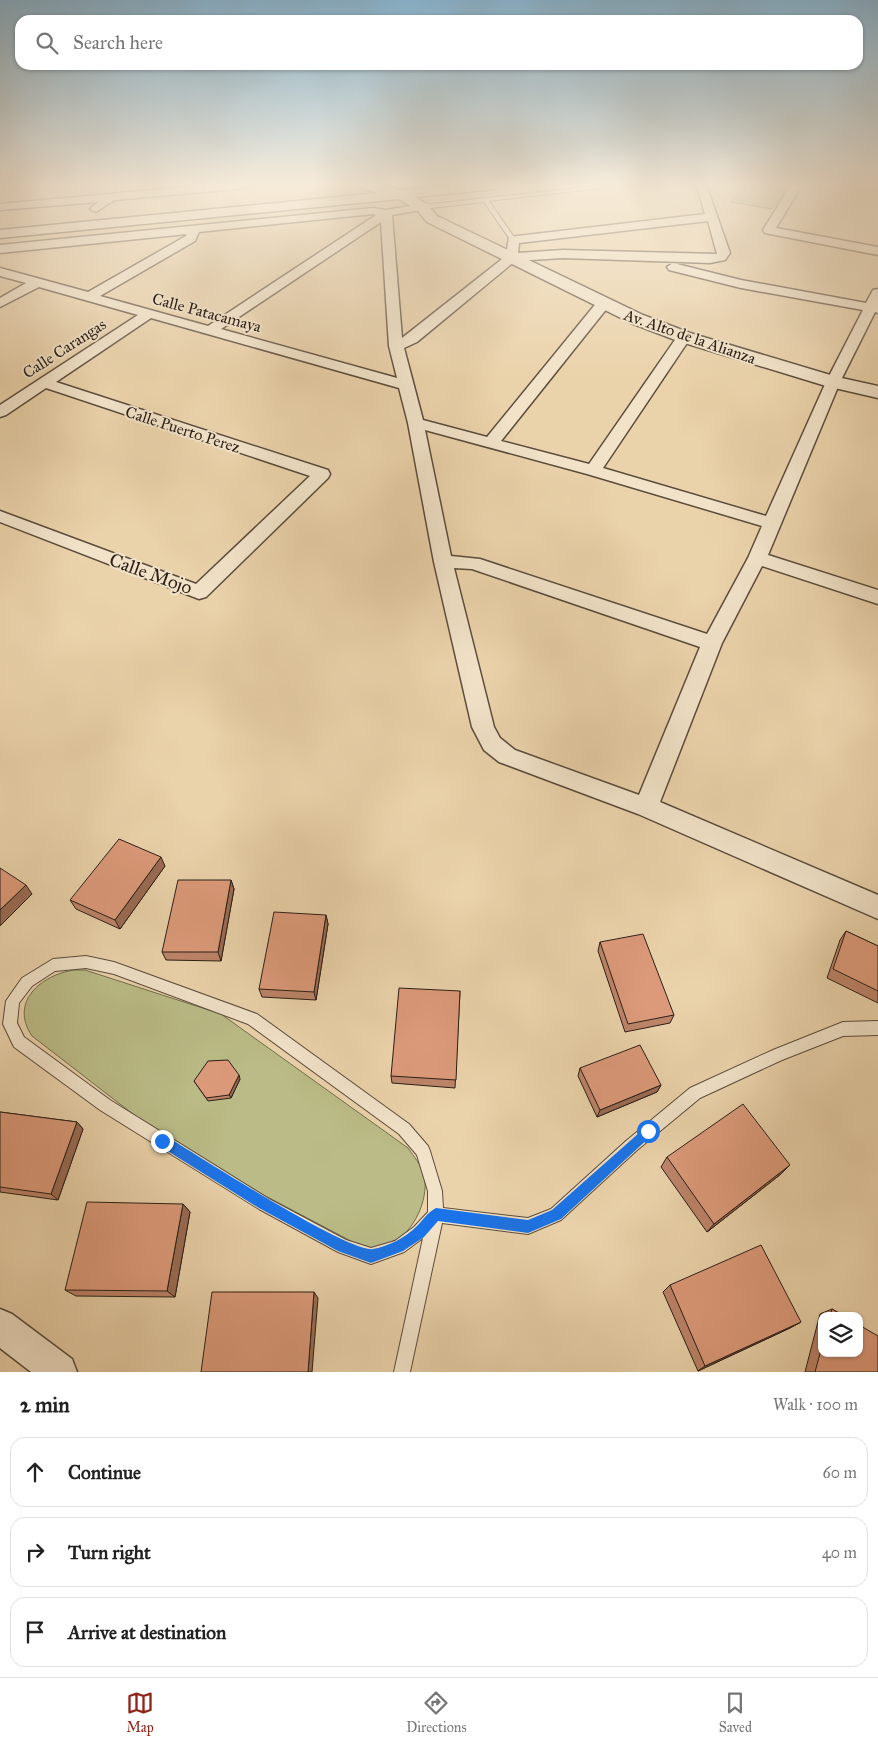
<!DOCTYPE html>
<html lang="en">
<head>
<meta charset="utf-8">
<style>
	body { margin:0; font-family:"IM FELL Great Primer",serif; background:#f6f6f6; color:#222 }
	.controls { position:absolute; right:15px; bottom:15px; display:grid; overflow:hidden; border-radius:10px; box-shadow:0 1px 4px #0004 }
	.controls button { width:45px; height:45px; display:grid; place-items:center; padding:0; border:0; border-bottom:1px solid #e0e0e0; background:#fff; color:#222; font:25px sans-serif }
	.stop { position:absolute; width:15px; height:15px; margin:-11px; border:4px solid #1a73e8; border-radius:50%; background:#fff }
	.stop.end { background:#1a73e8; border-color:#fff; box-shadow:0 1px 5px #0008 }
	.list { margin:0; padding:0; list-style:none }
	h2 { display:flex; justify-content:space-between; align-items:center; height:65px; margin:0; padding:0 20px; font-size:21px }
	h2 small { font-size:16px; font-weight:400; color:#767676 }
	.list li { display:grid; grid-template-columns:32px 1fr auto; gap:15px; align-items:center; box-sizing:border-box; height:70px; margin:0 10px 10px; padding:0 10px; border:1px solid #e0e0e0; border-radius:15px }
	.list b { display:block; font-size:19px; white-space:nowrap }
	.list em { font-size:16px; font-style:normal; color:#767676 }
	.icon { flex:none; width:28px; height:28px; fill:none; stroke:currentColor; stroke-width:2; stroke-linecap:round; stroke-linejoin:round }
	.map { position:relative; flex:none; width:878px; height:1372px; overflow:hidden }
	.search { position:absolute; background:#fff; box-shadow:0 1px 4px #0004; left:15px; right:15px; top:15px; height:55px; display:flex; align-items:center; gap:12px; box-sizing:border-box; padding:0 18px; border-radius:15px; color:#767676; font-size:19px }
	.sheet { height:305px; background:#fff }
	nav { display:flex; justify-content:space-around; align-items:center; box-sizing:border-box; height:70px; border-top:1px solid #e0e0e0; background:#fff; font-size:14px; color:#767676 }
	nav a { display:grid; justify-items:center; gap:2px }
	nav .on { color:#8f2418 }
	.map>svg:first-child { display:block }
	.green { fill:#babb86; stroke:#726d4e }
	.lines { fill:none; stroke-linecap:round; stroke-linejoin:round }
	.service-casing { stroke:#5b4c3c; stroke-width:2 }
	.minor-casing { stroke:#5b4c3c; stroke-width:3 }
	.tertiary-casing { stroke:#5b4c3c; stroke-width:3 }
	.service { fill:#f1e2c8; fill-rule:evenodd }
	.minor { fill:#f1e2c8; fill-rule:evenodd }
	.tertiary { fill:#f1e2c8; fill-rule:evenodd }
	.wall { fill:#bd8469; stroke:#2b1f17 }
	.shaded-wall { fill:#9a6c55; stroke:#2b1f17 }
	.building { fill:#dc9a7a; stroke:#2b1f17 }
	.route { fill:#1a73e8 }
	.labels { text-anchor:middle; stroke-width:4; stroke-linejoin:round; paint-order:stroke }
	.far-street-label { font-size:16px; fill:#2b1f17; stroke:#f1e2c8 }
	.street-label { font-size:19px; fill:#2b1f17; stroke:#f1e2c8 }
</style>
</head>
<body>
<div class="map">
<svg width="878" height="1372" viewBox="0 0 878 1372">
	<rect width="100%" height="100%" fill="#ead2aa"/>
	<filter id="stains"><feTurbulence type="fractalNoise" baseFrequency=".004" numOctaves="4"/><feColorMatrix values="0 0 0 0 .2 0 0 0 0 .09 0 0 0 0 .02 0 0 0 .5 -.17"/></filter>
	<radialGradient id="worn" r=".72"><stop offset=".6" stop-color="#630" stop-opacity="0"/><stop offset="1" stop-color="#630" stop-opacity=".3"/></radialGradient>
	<path class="green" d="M744,185H757L786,190L772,209L731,202Z
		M74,970H85L221,1014L408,1148C414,1157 421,1164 424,1175C429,1195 417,1226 399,1238C389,1244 377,1246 366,1249L235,1180L138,1118L32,1036C9,1002 41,975 74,970Z"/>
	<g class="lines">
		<defs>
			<path id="service" d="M609,185H627L489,201L516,240L513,242L511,241L484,202L422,209L419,207L422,205Z
				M86,956L114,962L257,1014L409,1124L428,1146L430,1151L442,1191L443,1208L528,1218L551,1209L626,1141L690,1088L773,1050L843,1022L878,1021V1035L843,1036L782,1060L700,1098L636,1151L561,1220L528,1234L442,1223L410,1372H394L423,1238L404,1252L371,1264L338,1252L259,1209L100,1110L14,1047L3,1024L6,1001L22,978L53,959ZM86,968L114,974L248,1024L399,1134L417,1155L428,1191V1212L414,1227L395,1241L371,1248L346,1240L269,1199L110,1100L24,1037L17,1023L19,1003L32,986L55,971Z"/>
			<path id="minor" d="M208,185H253L248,188L114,200L96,212L90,209L98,202L0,210V204Z
				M694,185H705L708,190L730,253L725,260L710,263L563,258L515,261L417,342L404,348L423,420L487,437L598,301H608L610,304L608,307L501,441L589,464L679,334H689L691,337L603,468L766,516L826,382L863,310L741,288L669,270L667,267L673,263L741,280L866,303L873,290L878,289V313L875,312L840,382L768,555L878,590V604L762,566L722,643L660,802L878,895V919L638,814L499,762L484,750L472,727L434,562L408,423L399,388L151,318L56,382L328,470L330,474L328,478L206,597L199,599L0,522V511L196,584L310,476L46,388L6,415L0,417V405L138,315L39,287L0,307V298L26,283L0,276V268L88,292L186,236L187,234L0,253V245L373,208L386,210L422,204L426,205L428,207L426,209L392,215L402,338L506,256L509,237L705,214L698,190ZM373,214L376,215L208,326L100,296L195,241L199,232ZM708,221L717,254L563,250L518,253L519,243ZM381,222L389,346L397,378L221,329ZM425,430L587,474L762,526L748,558L707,634L480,559L451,556ZM454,568L472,569L700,647L639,795L515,750L500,738L494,727Z
				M791,185H802L776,228L878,247V255L765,233L763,230Z
				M0,1309L12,1314L72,1359L77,1372H31L0,1348Z"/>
			<path id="tertiary" d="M358,185H381L401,190L454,185H504L497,189L415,197L427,204L437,216L643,315L690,333L837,377L878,386V398L826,386L678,341L631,323L427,222L417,210L399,199L0,238V230L378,193L360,188Z"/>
		</defs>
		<use href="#service" class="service-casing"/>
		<use href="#minor" class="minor-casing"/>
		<use href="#tertiary" class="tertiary-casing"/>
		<use href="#service" class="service"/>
		<use href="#minor" class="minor"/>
		<use href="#tertiary" class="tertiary"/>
	</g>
	<path class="wall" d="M165,866L120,929L76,909L70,900Z
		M231,880L234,889L221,961L166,960L162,952Z
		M326,915L328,924L316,1000L262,997L259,989Z
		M846,931L878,946V1003L827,978L840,940Z
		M600,942L674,1015L670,1023L625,1032L598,951Z
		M460,991L455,1088L392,1083L391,1076Z
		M580,1068L661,1085L657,1092L597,1117L578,1076Z
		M240,1079L231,1098L208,1101L194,1081Z
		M0,1112L77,1122L83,1129L58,1200L0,1192Z
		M667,1157L781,1174L707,1232L661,1167Z
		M183,1204L190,1212L175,1297L76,1296L65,1290Z
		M670,1285L801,1322L790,1328L698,1371L663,1292Z
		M832,1309L844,1316H822V1353L878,1372H805L820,1314Z"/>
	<path class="shaded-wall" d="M161,857L165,866L120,929L115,920Z
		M231,880L234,889L221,961L218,952Z
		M26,885L32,894L0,926V910Z
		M326,915L328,924L316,1000L314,992Z
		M239,1075L240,1079L231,1098L229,1095Z
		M661,1085L657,1092L597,1117L600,1110Z
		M77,1122L83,1129L58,1200L51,1194Z
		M790,1165L781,1174L707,1232L714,1224Z
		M183,1204L190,1212L175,1297L167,1291Z
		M314,1292L318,1298L312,1372H308Z
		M801,1322L790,1328L698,1371L705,1366Z"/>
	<path class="building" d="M119,839L161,857L115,920L70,900Z
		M0,868L26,885L0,910Z
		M178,880H231L218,952H162Z
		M274,912L326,915L314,992L259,989Z
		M846,931L878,946V991L833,969Z
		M643,934L674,1015L628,1024L600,942Z
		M399,988L460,991L456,1080L391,1076Z
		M640,1045L661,1085L600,1110L580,1068Z
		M228,1060L239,1075L229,1095L206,1098L194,1081L208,1061Z
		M743,1104L790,1165L714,1224L667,1157Z
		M0,1112L77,1122L51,1194L0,1187Z
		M87,1202L183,1204L167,1291L65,1290Z
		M761,1245L801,1322L705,1366L670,1285Z
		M212,1292H314L308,1372H201Z
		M832,1309L844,1316H830Z
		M859,1325L878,1336V1372H815L822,1346V1353H859Z"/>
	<linearGradient id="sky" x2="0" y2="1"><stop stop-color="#88b5d1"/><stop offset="0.49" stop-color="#f6ebd9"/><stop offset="1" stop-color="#f6ebd9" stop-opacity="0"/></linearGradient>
	<rect width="878" height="377" fill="url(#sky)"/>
	<path class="route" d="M648,1125L652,1127L654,1131L652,1135L561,1219L528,1233L438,1221L424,1237L403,1251L371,1263L338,1251L259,1208L158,1145L156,1141L158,1136L162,1135L166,1136C195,1154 350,1254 373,1249C389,1246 405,1238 417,1226C423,1220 428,1212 436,1208L528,1220L552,1210Z"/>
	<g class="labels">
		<g class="far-street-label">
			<text transform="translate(207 312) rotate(15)" y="6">Calle Patacamaya</text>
			<text transform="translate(690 336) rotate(19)" y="6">Av. Alto de la Alianza</text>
			<text transform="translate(64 348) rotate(-33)" y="6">Calle Carangas</text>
			<text transform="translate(183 429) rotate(18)" y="6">Calle Puerto Perez</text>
		</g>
		<g class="street-label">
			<text transform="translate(151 573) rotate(20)" y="7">Calle Mojo</text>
		</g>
	</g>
	<rect width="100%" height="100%" filter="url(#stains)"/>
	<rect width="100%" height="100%" fill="url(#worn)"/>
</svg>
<div class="controls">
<button><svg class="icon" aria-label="layers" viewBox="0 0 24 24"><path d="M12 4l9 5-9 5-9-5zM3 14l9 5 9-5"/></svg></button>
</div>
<div class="stop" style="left:648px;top:1131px"></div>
<div class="stop end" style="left:162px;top:1141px"></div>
<div class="search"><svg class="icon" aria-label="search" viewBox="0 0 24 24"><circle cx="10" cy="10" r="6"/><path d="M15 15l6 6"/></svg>Search here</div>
</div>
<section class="sheet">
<h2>2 min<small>Walk · 100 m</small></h2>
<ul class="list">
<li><svg class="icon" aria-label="ahead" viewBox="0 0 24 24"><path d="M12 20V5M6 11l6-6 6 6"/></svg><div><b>Continue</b></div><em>60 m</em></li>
<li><svg class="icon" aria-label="right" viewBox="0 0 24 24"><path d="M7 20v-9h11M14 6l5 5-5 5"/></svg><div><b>Turn right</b></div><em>40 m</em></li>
<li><svg class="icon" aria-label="arrive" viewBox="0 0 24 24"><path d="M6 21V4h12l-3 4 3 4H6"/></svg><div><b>Arrive at destination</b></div></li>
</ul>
</section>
<nav>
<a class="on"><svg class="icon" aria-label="map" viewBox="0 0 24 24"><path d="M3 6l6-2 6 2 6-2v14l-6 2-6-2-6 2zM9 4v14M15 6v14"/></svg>Map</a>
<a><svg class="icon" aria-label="directions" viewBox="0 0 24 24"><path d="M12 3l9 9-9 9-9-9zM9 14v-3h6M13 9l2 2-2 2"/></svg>Directions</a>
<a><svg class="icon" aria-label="saved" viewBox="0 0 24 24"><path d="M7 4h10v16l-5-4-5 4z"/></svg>Saved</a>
</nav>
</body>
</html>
